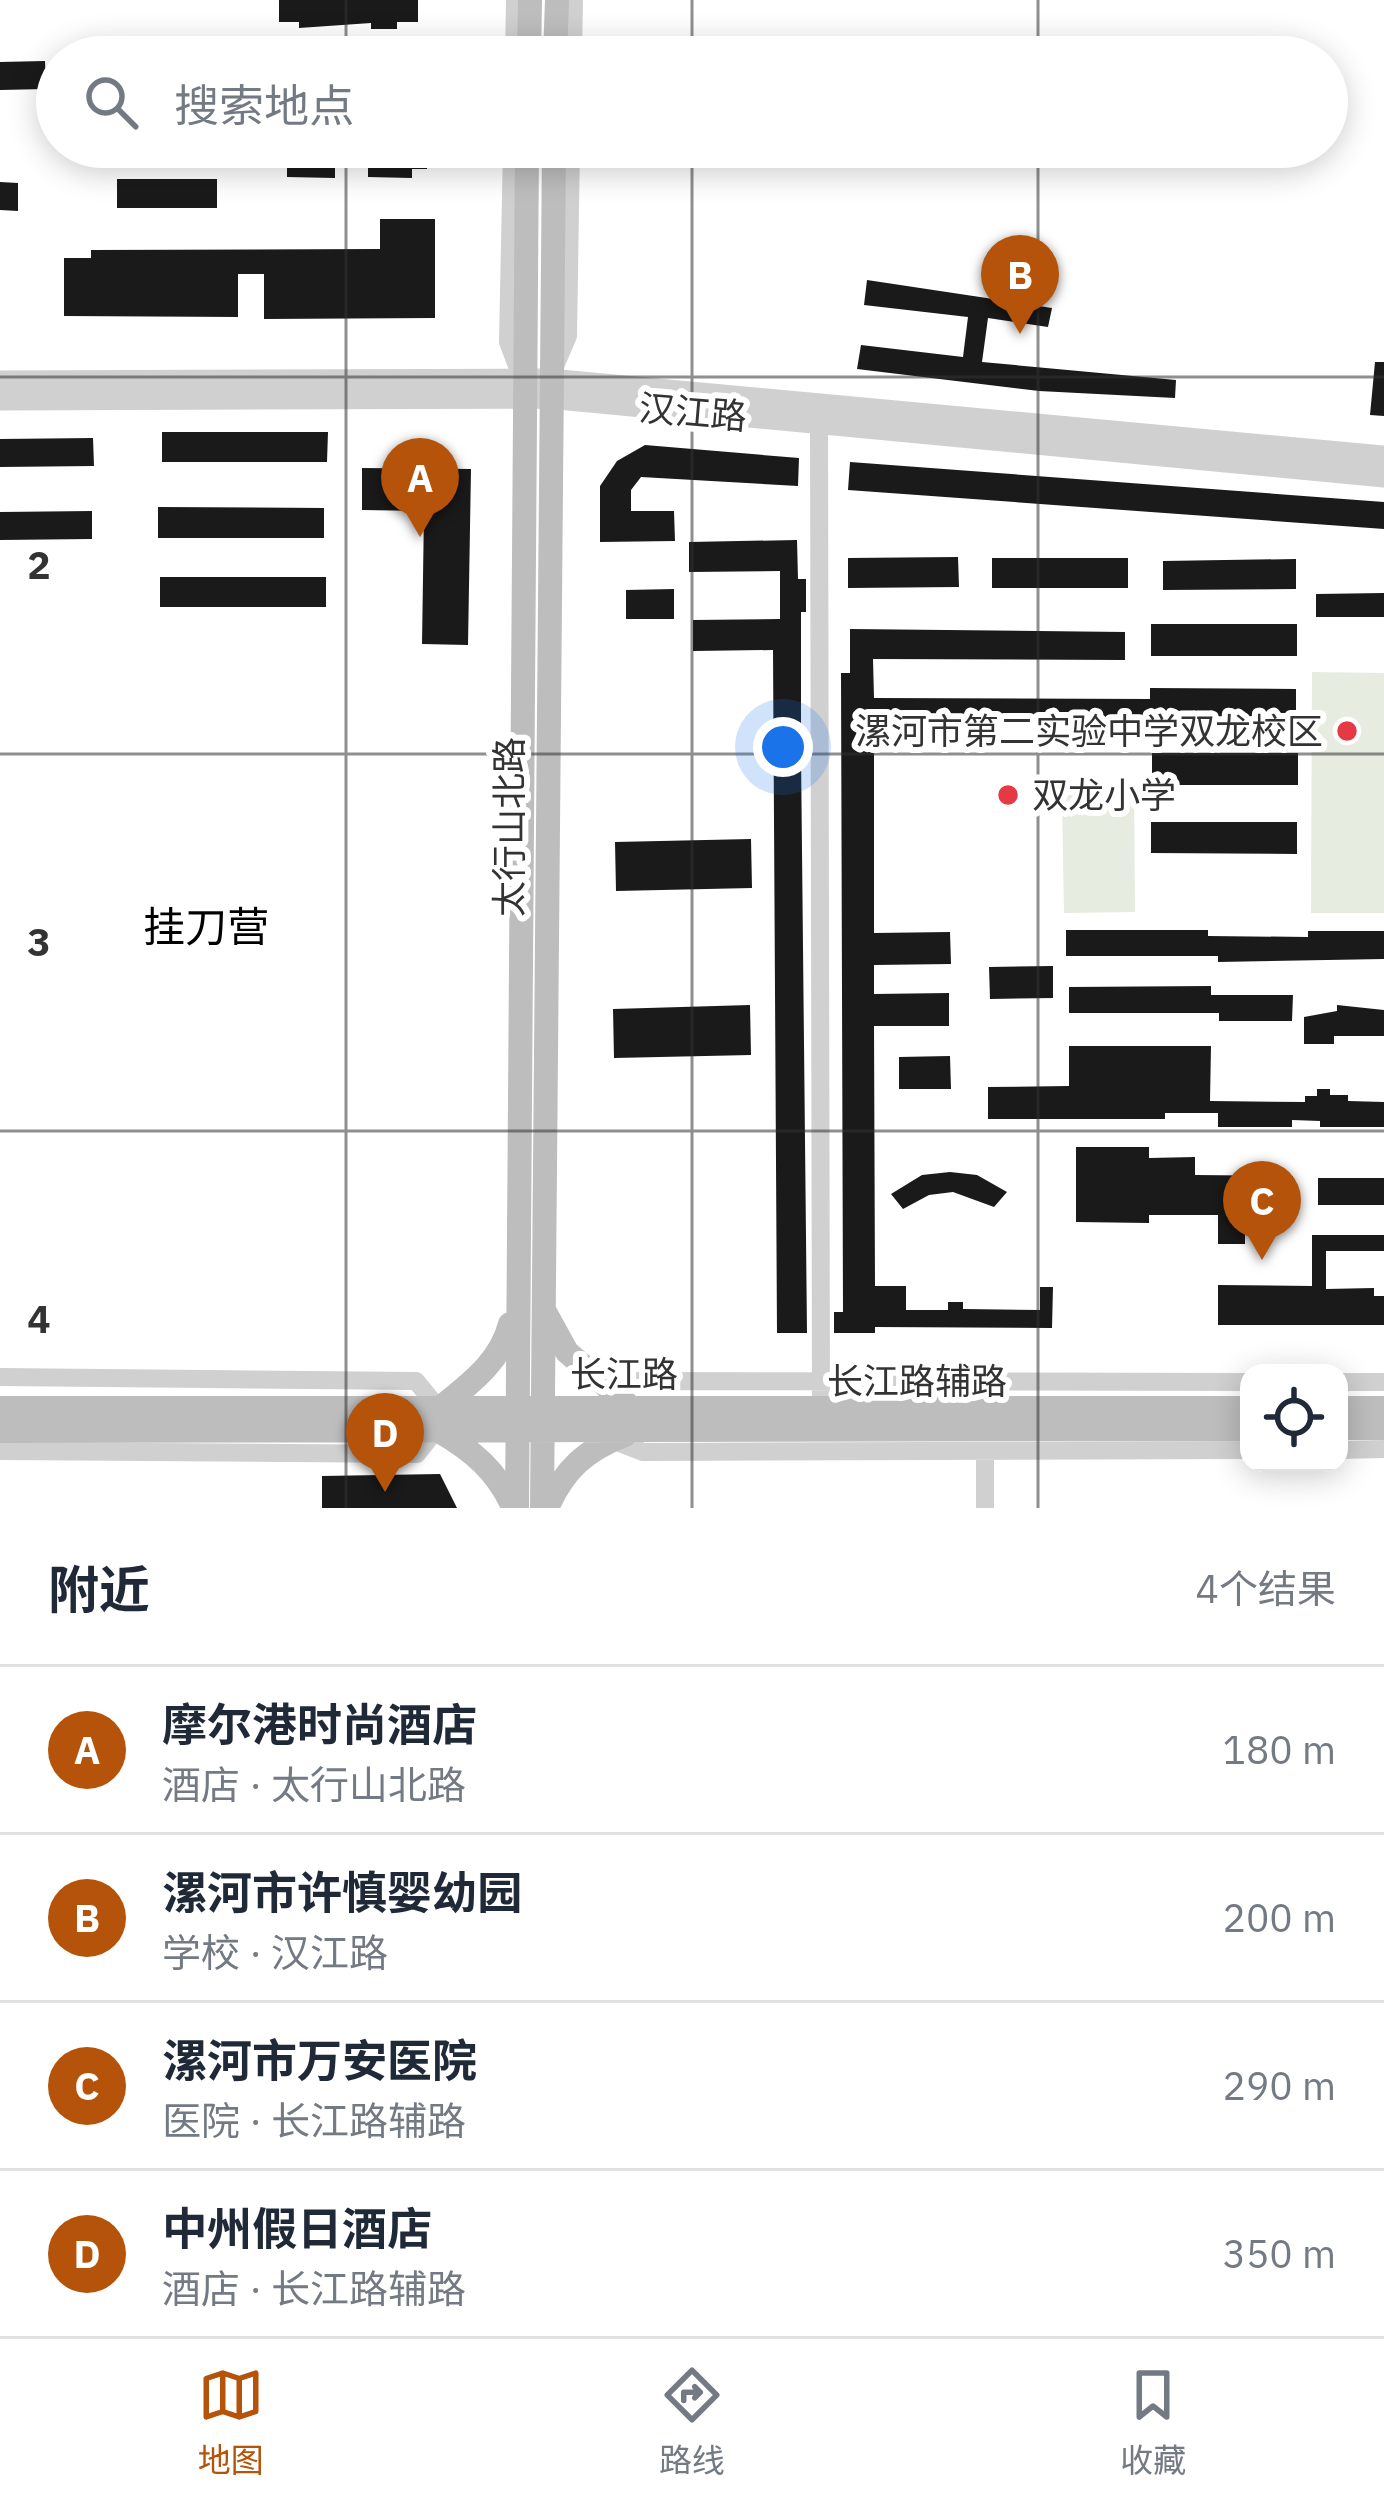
<!DOCTYPE html>
<html lang="zh">
<head>
<meta charset="utf-8">
<style>
	body { margin:0; font-family:"IBM Plex Sans","Noto Sans SC",sans-serif; background:#f6f6f7; color:#1f2937 }
	.controls { position:absolute; right:36px; bottom:36px; display:grid; overflow:hidden; border-radius:24px; box-shadow:0 6px 30px #0003 }
	.controls button { width:108px; height:108px; display:grid; place-items:center; padding:0; border:0; border-bottom:3px solid #e0e1e3; background:#fff; color:#1f2937; font:60px sans-serif }
	.you { position:absolute; left:783px; top:747px; width:42px; height:42px; margin:-30px; border:9px solid #fff; border-radius:50%; background:#1a73e8; box-shadow:0 0 0 18px #1a73e833 }
	.badge { display:grid; place-items:center; width:78px; height:78px; border-radius:50%; background:#b45309; color:#fff; font-size:39px; font-weight:700 }
	.pin { position:absolute; translate:-50% -99px; filter:drop-shadow(0 3px 6px #0008) }
	.pin::after { content:''; position:absolute; top:63px; width:42px; height:36px; background:inherit; clip-path:polygon(0 0,100% 0,50% 100%) }
	.list { margin:0; padding:0; list-style:none }
	h2 { display:flex; justify-content:space-between; align-items:center; height:156px; margin:0; padding:0 48px; font-size:51px }
	h2 small { font-size:39px; font-weight:400; color:#747a83 }
	.list li { display:grid; grid-template-columns:78px 1fr auto; gap:36px; align-items:center; box-sizing:border-box; height:168px; padding:0 48px; border-top:3px solid #e0e1e3 }
	.list b { display:block; font-size:45px; white-space:nowrap }
	.list p { margin:0; font-size:39px; white-space:nowrap; color:#747a83 }
	.list em { font-size:39px; font-style:normal; color:#747a83 }
	.icon { flex:none; width:66px; height:66px; fill:none; stroke:currentColor; stroke-width:2; stroke-linecap:round; stroke-linejoin:round }
	.map { position:relative; flex:none; width:1384px; height:1508px; overflow:hidden }
	.search { position:absolute; background:#fff; box-shadow:0 6px 30px #0003; left:36px; right:36px; top:36px; height:132px; display:flex; align-items:center; gap:30px; box-sizing:border-box; padding:0 42px; border-radius:66px; color:#747a83; font-size:45px }
	.sheet { height:828px; background:#fff }
	nav { display:flex; justify-content:space-around; align-items:center; box-sizing:border-box; height:168px; border-top:3px solid #e0e1e3; background:#fff; font-size:33px; color:#747a83 }
	nav a { display:grid; justify-items:center; gap:6px }
	nav .on { color:#b45309 }
	.map>svg:first-child { display:block }
	.green { fill:#e6ecdf }
	.building { fill:#1a1a1a }
	.lines { fill:none; stroke-linecap:round; stroke-linejoin:round }
	.minor { stroke:#d0d0d0; stroke-width:18 }
	.tertiary { stroke:#d0d0d0; stroke-width:21 }
	.secondary { stroke:#bdbdbd; stroke-width:24 }
	.grid { fill:none; stroke:#333; stroke-width:3; stroke-opacity:0.55 }
	.poi-dot { fill:#e63946; stroke:#fff; stroke-width:4.5 }
	.labels { text-anchor:middle; stroke-width:12; stroke-linejoin:round; paint-order:stroke }
	.street-label { font-size:36px; fill:#333; stroke:#fff }
	.poi-label { font-size:36px; fill:#333; stroke:#fff; text-anchor:end }
	.quarter-label { font-size:42px; fill:#000; stroke:#fff }
	.grid-label { font-size:39px; text-anchor:middle; font-weight:bold; fill:#333; stroke:#fff; stroke-width:12; stroke-linejoin:round; paint-order:stroke }
</style>
</head>
<body>
<div class="map">
<svg width="1384" height="1508" viewBox="0 0 1384 1508">
	<rect width="100%" height="100%" fill="#fff"/>
	<path class="green" d="M1312,672L1384,673V913H1311Z
		M1134,794L1135,912L1064,913L1062,795Z"/>
	<path class="building" d="M279,0H418V22H397V29H371V23L299,28V22H279Z
		M45,61L46,89L0,90V62Z
		M271,147H427V169H412V178L368,177V167H335V178L287,177V167H271Z
		M117,179H217V208H117Z
		M0,182L18,183V211L0,210Z
		M380,219H435V318L264,319V274H238V317L64,316V258H91V250L380,249Z
		M867,280L1052,308L1048,327L988,318L982,362L1176,380L1175,398L1039,391L857,369L861,345L963,357L968,317L864,305Z
		M1375,362H1384V416L1370,415Z
		M162,432H328L327,462H162Z
		M93,438L94,466L0,467V439Z
		M645,445L799,458L798,486L641,477L631,490V511H674L675,541L600,542V486L617,461Z
		M850,462L1384,502V529L848,490Z
		M362,468L471,469L468,645L422,644L424,511L362,510Z
		M158,507L324,508V538H158Z
		M92,511V539L0,540V512Z
		M797,540L798,579H806V612H801V754L807,1333H777L773,650L693,651V620L780,619V571L689,572V542Z
		M958,557L959,587L848,588V558Z
		M992,558H1128V588H992Z
		M1296,559V589L1163,590V561Z
		M160,577H326V607H160Z
		M674,589V619H626V590Z
		M1384,593V617H1316V594Z
		M1151,624H1297V656H1151Z
		M850,629L1125,632V660L873,659L874,698L1150,699V688L1296,689V721L978,718V726L874,728V933L950,932L951,964L874,965V994L949,993V1026H874L875,1286H906V1310H948V1302H963V1309L1040,1310V1287H1053L1052,1328L875,1327V1333H834V1312H843L841,673H850Z
		M1152,753H1298V785H1152Z
		M1151,822H1297V854L1151,853Z
		M751,839L752,888L616,891L615,842Z
		M1066,930H1208V936L1308,937V931H1384V959L1218,962V956H1066Z
		M1053,966V998L990,999L989,967Z
		M1211,986V995H1293L1292,1021H1219V1013H1069V987Z
		M750,1005L751,1055L614,1058L613,1009Z
		M1337,1005L1384,1010V1036H1334V1044H1304V1017L1337,1011Z
		M1069,1046H1211L1210,1101L1305,1102V1096H1317V1089H1330V1095H1348V1101L1384,1102V1127H1320V1121L1292,1120V1127H1218V1113H1165V1119H988V1087L1069,1086Z
		M950,1056L951,1089H899V1057Z
		M1076,1147H1149V1158L1195,1157V1175L1293,1176V1202H1245V1244H1218V1215H1149V1223L1076,1222Z
		M950,1172L977,1175L1007,1192L994,1207L953,1192L929,1195L903,1209L891,1194L922,1175Z
		M1318,1178H1384V1205H1318Z
		M1312,1235H1384V1251H1326V1289L1374,1288V1296H1384V1325H1218V1285L1312,1286Z
		M440,1474L457,1508H322V1476Z"/>
	<g class="lines">
		<path class="minor" d="M514,57L515,0
			M573,57L574,0
			M512,147L508,342L522,379
			M556,364L568,336L571,147
			M819,423L821,1408
			M0,1377L416,1381L439,1409
			M1339,1382H1384
			M606,1401L637,1381L1249,1382
			M607,1438L643,1452L1249,1450
			M1339,1450L1384,1449
			M0,1451L417,1454L437,1429
			M985,1508V1451"/>
		<path class="tertiary" d="M0,381L549,379L1384,456
			M0,400L547,398L1384,477"/>
		<path class="secondary" d="M529,57L530,0
			M555,57L557,0
			M545,1312L567,1352L635,1411
			M0,1408H1249
			M1339,1408H1384
			M439,1409C469,1384 500,1363 510,1324
			M1339,1428H1384
			M0,1431L1249,1429
			M439,1431C473,1451 497,1471 513,1507
			M517,1508L527,147
			M542,1508L554,147
			M547,1508C564,1470 585,1450 625,1435"/>
	</g>
	<path class="grid" d="M346,0V57M692,0V57M1038,0V57M346,147V1508M692,147V1508M1038,147V1508M0,377H1384M0,754H1384M0,1131H1384"/>
	<g class="poi-dot">
		<circle cx="1347" cy="731" r="12"/>
		<circle cx="1008" cy="795" r="12"/>
	</g>
	<g class="labels">
		<g class="street-label">
			<text transform="translate(693 412) rotate(5)" y="13">汉江路</text>
			<text transform="translate(509 827) rotate(-90)" y="13">太行山北路</text>
			<text x="624" y="1387">长江路</text>
			<text x="917" y="1394">长江路辅路</text>
		</g>
		<g class="poi-label">
			<text x="1323" y="744">漯河市第二实验中学双龙校区</text>
			<text x="1032" y="808" text-anchor="start">双龙小学</text>
		</g>
		<g class="quarter-label">
			<text x="206" y="942">挂刀营</text>
		</g>
	</g>
	<g class="grid-label">
		<text x="39" y="579">2</text>
		<text x="39" y="956">3</text>
		<text x="39" y="1333">4</text>
	</g>
</svg>
<div class="controls">
<button><svg class="icon" aria-label="locate" viewBox="0 0 24 24"><circle cx="12" cy="12" r="6"/><path d="M12 2v4M12 18v4M2 12h4M18 12h4"/></svg></button>
</div>
<div class="you"></div>
<div class="pin badge" style="left:420px;top:537px">A</div>
<div class="pin badge" style="left:1020px;top:334px">B</div>
<div class="pin badge" style="left:1262px;top:1260px">C</div>
<div class="pin badge" style="left:385px;top:1492px">D</div>
<div class="search"><svg class="icon" aria-label="search" viewBox="0 0 24 24"><circle cx="10" cy="10" r="6"/><path d="M15 15l6 6"/></svg>搜索地点</div>
</div>
<section class="sheet">
<h2>附近<small>4个结果</small></h2>
<ul class="list">
<li><span class="badge">A</span><div><b>摩尔港时尚酒店</b><p>酒店 · 太行山北路</p></div><em>180 m</em></li>
<li><span class="badge">B</span><div><b>漯河市许慎婴幼园</b><p>学校 · 汉江路</p></div><em>200 m</em></li>
<li><span class="badge">C</span><div><b>漯河市万安医院</b><p>医院 · 长江路辅路</p></div><em>290 m</em></li>
<li><span class="badge">D</span><div><b>中州假日酒店</b><p>酒店 · 长江路辅路</p></div><em>350 m</em></li>
</ul>
</section>
<nav>
<a class="on"><svg class="icon" aria-label="map" viewBox="0 0 24 24"><path d="M3 6l6-2 6 2 6-2v14l-6 2-6-2-6 2zM9 4v14M15 6v14"/></svg>地图</a>
<a><svg class="icon" aria-label="directions" viewBox="0 0 24 24"><path d="M12 3l9 9-9 9-9-9zM9 14v-3h6M13 9l2 2-2 2"/></svg>路线</a>
<a><svg class="icon" aria-label="saved" viewBox="0 0 24 24"><path d="M7 4h10v16l-5-4-5 4z"/></svg>收藏</a>
</nav>
</body>
</html>
